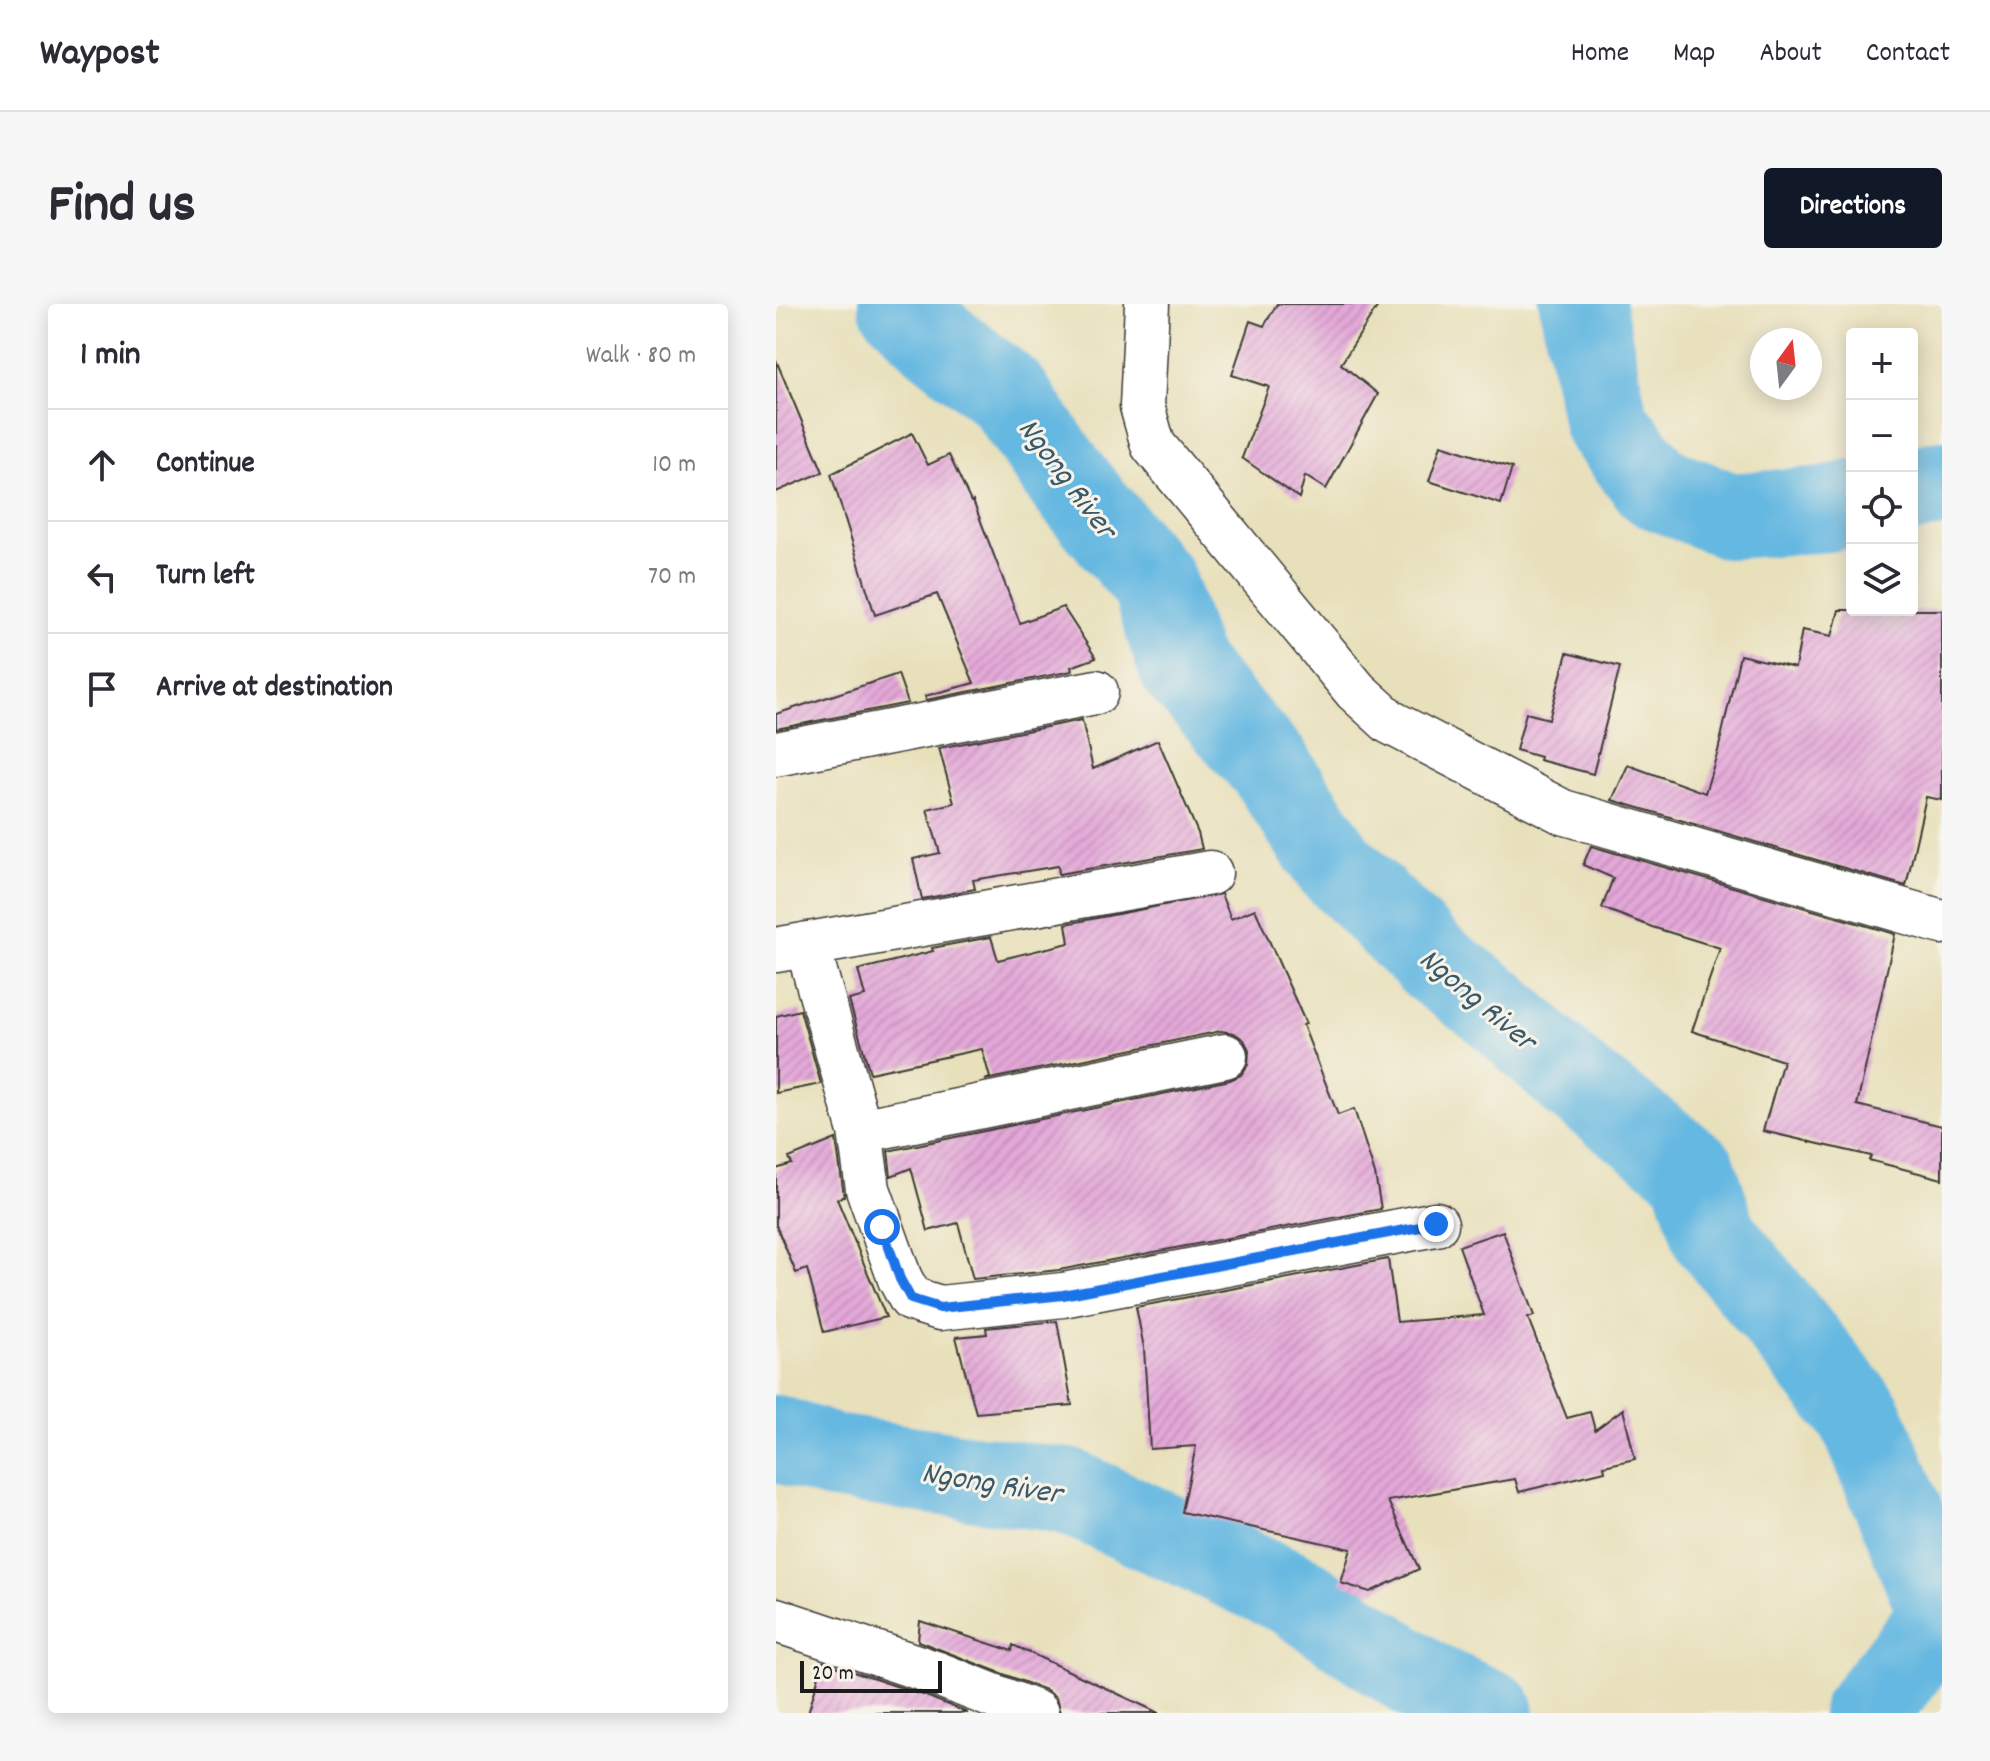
<!DOCTYPE html>
<html lang="en">
<head>
<meta charset="utf-8">
<style>
	body { margin:0; font-family:Dekko,sans-serif; background:#f7f7f7; color:#2b2b33 }
	.controls { position:absolute; right:24px; top:24px; display:grid; overflow:hidden; border-radius:8px; box-shadow:0 4px 20px #0003 }
	.controls button { width:72px; height:72px; display:grid; place-items:center; padding:0; border:0; border-bottom:2px solid #e1e1e2; background:#fff; color:#2b2b33; font:40px sans-serif }
	.compass { position:absolute; left:974px; top:24px; width:72px; height:72px; border-radius:50%; background:#fff; box-shadow:0 4px 20px #0003; rotate:15deg }
	.scale { position:absolute; left:24px; bottom:20px; width:142px; box-sizing:border-box; padding-left:8px; border:4px solid #1c1c1c; border-top:0; font-size:22px; line-height:28px; white-space:nowrap; color:#1c1c1c; -webkit-text-stroke:6px #f7f3e8; paint-order:stroke }
	.stop { position:absolute; width:24px; height:24px; margin:-18px; border:6px solid #1a73e8; border-radius:50%; background:#fff }
	.stop.end { background:#1a73e8; border-color:#fff; box-shadow:0 2px 8px #0008 }
	.list { margin:0; padding:0; list-style:none }
	h2 { display:flex; justify-content:space-between; align-items:center; height:104px; margin:0; padding:0 32px; font-size:34px }
	h2 small { font-size:26px; font-weight:400; color:#7c7c81 }
	.list li { display:grid; grid-template-columns:52px 1fr auto; gap:24px; align-items:center; box-sizing:border-box; height:112px; padding:0 32px; border-top:2px solid #e1e1e2 }
	.list b { display:block; font-size:30px; white-space:nowrap }
	.list em { font-size:26px; font-style:normal; color:#7c7c81 }
	.icon { flex:none; width:44px; height:44px; fill:none; stroke:currentColor; stroke-width:2; stroke-linecap:round; stroke-linejoin:round }
	.map { position:relative; flex:none; width:1166px; height:1409px; overflow:hidden; border-radius:8px }
	header { display:flex; align-items:center; gap:48px; box-sizing:border-box; height:112px; padding:0 40px; background:#fff; border-bottom:2px solid #e1e1e2 }
	header strong { font-size:38px }
	nav { display:flex; gap:44px; margin-inline-start:auto; font-size:28px }
	.intro { display:flex; align-items:center; justify-content:space-between; box-sizing:border-box; height:192px; padding:0 48px }
	h1 { margin:0; font-size:56px }
	.button { padding:20px 36px; border-radius:8px; background:#111827; color:#fff; font-size:28px; font-weight:700 }
	main { display:flex; gap:48px; padding:0 48px }
	aside { flex:1; background:#fff; border-radius:8px; box-shadow:0 4px 20px #0003 }
	.map>svg:first-child { display:block }
	.lines { fill:none; stroke-linecap:round; stroke-linejoin:round }
	.river { stroke:#65b8e1; stroke-width:86 }
	.building { fill:url(#building-hatch) }
	.minor-casing { stroke:#3b3934; stroke-width:47 }
	.minor { stroke:#fff; stroke-width:44 }
	.route { stroke:#1a73e8; stroke-width:10 }
	.labels { text-anchor:middle; stroke-width:6; stroke-linejoin:round; paint-order:stroke }
	.water-label { font-size:32px; font-style:italic; fill:#395a6b; stroke:#f7f3e8 }
</style>
</head>
<body>
<header>
<strong>Waypost</strong>
<nav><a>Home</a><a>Map</a><a>About</a><a>Contact</a></nav>
</header>
<div class="intro"><h1>Find us</h1><a class="button">Directions</a></div>
<main>
<aside>
<h2>1 min<small>Walk · 80 m</small></h2>
<ul class="list">
<li><svg class="icon" aria-label="ahead" viewBox="0 0 24 24"><path d="M12 20V5M6 11l6-6 6 6"/></svg><div><b>Continue</b></div><em>10 m</em></li>
<li><svg class="icon" aria-label="left" viewBox="0 0 24 24"><path d="M17 20v-9H6M10 6l-5 5 5 5"/></svg><div><b>Turn left</b></div><em>70 m</em></li>
<li><svg class="icon" aria-label="arrive" viewBox="0 0 24 24"><path d="M6 21V4h12l-3 4 3 4H6"/></svg><div><b>Arrive at destination</b></div></li>
</ul>
</aside>
<div class="map">
<svg width="1166" height="1409" viewBox="0 0 1166 1409">
	<defs>
		<pattern id="building-hatch" width="6" height="6" patternUnits="userSpaceOnUse" patternTransform="scale(2)"><rect width="6" height="6" fill="#e3a7d8"/><path d="M-1 1l2-2M0 6l6-6M5 7l2-2" fill="none" stroke="#c28fb9"/></pattern>
	</defs>
	<rect width="100%" height="100%" fill="#f7f3e8"/>
	<filter id="ink" filterUnits="userSpaceOnUse"><feTurbulence type="fractalNoise" baseFrequency=".0125" numOctaves="2"/><feDisplacementMap in="SourceGraphic" scale="16" xChannelSelector="R" yChannelSelector="G"/><feConvolveMatrix kernelMatrix="1 2 1 2 8 2 1 2 1" color-interpolation-filters="sRGB"/></filter>
	<filter id="wash" filterUnits="userSpaceOnUse"><feTurbulence type="fractalNoise" baseFrequency=".006" numOctaves="4" result="noise"/><feDisplacementMap in="SourceGraphic" scale="32" xChannelSelector="R" yChannelSelector="G"/><feGaussianBlur stdDeviation="1.8" result="paint"/><feColorMatrix in="noise" values="0 0 0 0 0 0 0 0 0 0 0 0 0 0 0 0 0 1.4 0 .05"/><feComposite in="paint" operator="in"/></filter>
	<g filter="url(#wash)">
		<rect width="100%" height="100%" fill="#e8e0bb"/>
		<g class="lines">
			<path class="river" d="M125,0L160,34L231,90L294,180L377,278L406,365L493,462L559,561L658,659L721,705L800,778L918,867L939,933L1085,1113L1166,1311L1089,1409
				M806,0L830,119L879,182L954,212L1052,205L1076,199
				M1136,186L1166,179
				M0,1134L57,1153L292,1187L519,1291L653,1381L716,1409"/>
		</g>
		<g id="blocks">
			<path class="building" d="M501,0H603L565,60L602,90L550,185L529,172L523,194L466,154L493,83L456,71L474,17L488,22Z
				M0,56L47,168L0,188Z
				M136,129L152,161L173,151L195,198L197,197L244,319L287,303L320,354L295,363L296,367L150,396L149,392L198,379L161,290L99,311L55,170Z
				M665,141L736,164L725,200L653,177Z
				M1063,306H1166V496L1150,493L1130,582L836,496L852,461L929,489L942,447L964,351L1019,364L1026,326L1056,332Z
				M791,349L844,363L817,470L763,456L764,453L740,446L750,409L773,415Z
				M122,370L132,399L0,425V410Z
				M306,416L317,465L382,436L422,529L426,545L283,570L282,562L197,576L199,585L146,595L137,555L164,549L151,505L178,499L163,444Z
				M815,542L1119,630L1081,801L1166,822V875L1093,856L1095,852L987,827L1007,757L916,727L944,644L876,623L826,604L837,574L807,561Z
				M445,590L455,615L479,605L530,720L527,721L562,811L578,805L599,870L605,905L283,966L197,975L182,919L152,927L135,864L115,872L112,847L454,776L465,771L472,761L473,746L468,736L458,729L445,727L209,776L214,774L206,745L94,769L73,696L89,692L82,666L157,647L156,644L215,633L222,656L293,639L290,620Z
				M24,706L45,780L0,789V712Z
				M60,835L68,892L61,895L110,1013L48,1028L31,965L20,969L0,921V865L16,860L13,854Z
				M727,927L758,1012L752,1014L791,1114L814,1108L819,1126L847,1105L859,1155L828,1162L829,1167L743,1188L739,1175L612,1197L643,1265L594,1288L565,1279L575,1245L406,1208L420,1142L374,1145L368,1044L360,1003L612,955L621,1018L708,1011L683,942Z
				M281,1017L296,1101L200,1109L180,1033L211,1030L210,1024Z
				M144,1317L236,1347L237,1341L383,1409H284L280,1394L269,1386L142,1337Z
				M47,1358L150,1392L192,1409H32Z"/>
		</g>
	</g>
	<g filter="url(#ink)">
		<use href="#blocks" fill-opacity="0" stroke="#3b3934" stroke-width="2"/>
		<g class="lines">
			<defs>
				<path id="minor" d="M371,0L366,102L377,141L580,387L614,418L787,508L1166,618
					M0,450L320,388
					M31,640L84,827L92,885L124,975L135,995L164,1004L287,991L660,920
					M0,646L434,569
					M84,827L449,752
					M0,1316L159,1369L260,1409"/>
			</defs>
			<use href="#minor" class="minor-casing"/>
			<use href="#minor" class="minor"/>
		</g>
	</g>
	<g class="lines" filter="url(#ink)">
		<path class="route" d="M106,923L124,975L135,995L164,1004L287,991L660,920"/>
	</g>
	<g class="labels">
		<g class="water-label">
			<text transform="translate(293 173) rotate(53)" y="11">Ngong River</text>
			<text transform="translate(703 694) rotate(40)" y="11">Ngong River</text>
			<text transform="translate(216 1177) rotate(9)" y="11">Ngong River</text>
		</g>
	</g>
</svg>
<div class="controls">
<button>+</button>
<button>−</button>
<button><svg class="icon" aria-label="locate" viewBox="0 0 24 24"><circle cx="12" cy="12" r="6"/><path d="M12 2v4M12 18v4M2 12h4M18 12h4"/></svg></button>
<button><svg class="icon" aria-label="layers" viewBox="0 0 24 24"><path d="M12 4l9 5-9 5-9-5zM3 14l9 5 9-5"/></svg></button>
</div>
<svg class="compass" viewBox="-18 -18 36 36"><path d="M0-13l5 13h-10z" fill="#e53935"/><path d="M0 13l5-13h-10z" fill="#7c7c81"/></svg>
<div class="scale">20 m</div>
<div class="stop" style="left:106px;top:923px"></div>
<div class="stop end" style="left:660px;top:920px"></div>
</div>
</main>
</body>
</html>
